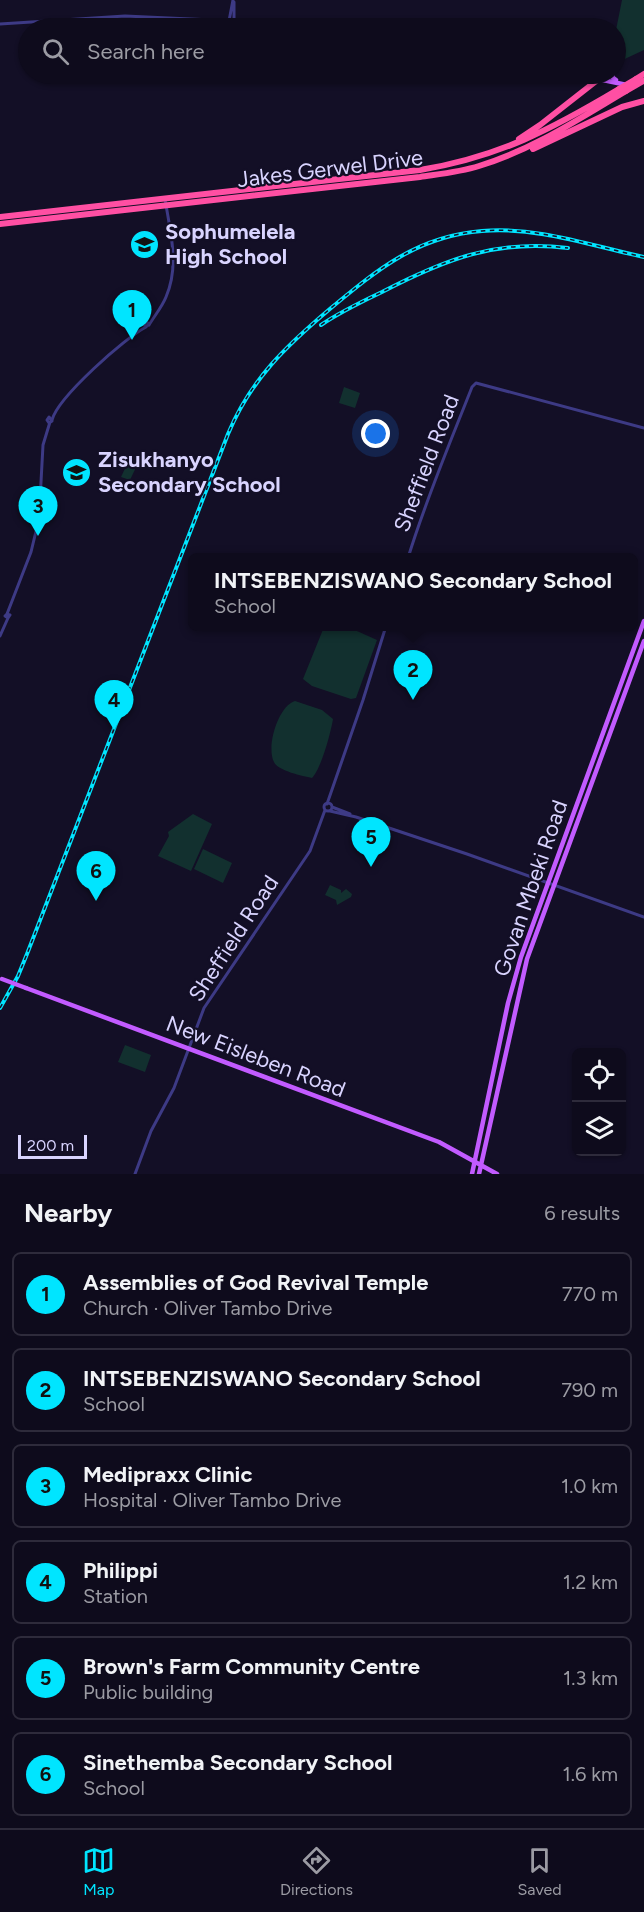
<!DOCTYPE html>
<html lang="en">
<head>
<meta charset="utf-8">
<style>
	body { margin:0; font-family:Figtree,sans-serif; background:#1c1929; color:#f1f3f6 }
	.controls { position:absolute; right:18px; bottom:18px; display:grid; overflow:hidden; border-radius:9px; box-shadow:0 2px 4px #0004 }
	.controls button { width:54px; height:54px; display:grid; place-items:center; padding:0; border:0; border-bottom:2px solid #2e2b3b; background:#0e0b1c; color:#f1f3f6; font:30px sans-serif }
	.scale { position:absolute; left:18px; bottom:15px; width:69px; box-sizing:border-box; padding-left:6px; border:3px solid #d9d4ff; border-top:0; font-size:16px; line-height:21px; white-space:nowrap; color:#d9d4ff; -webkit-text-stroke:4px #130f26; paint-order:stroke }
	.you { position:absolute; left:376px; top:434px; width:21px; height:21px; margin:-15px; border:4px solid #fff; border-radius:50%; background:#1a73e8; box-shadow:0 0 0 9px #1a73e833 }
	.badge { display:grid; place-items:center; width:39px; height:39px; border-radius:50%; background:#00e5ff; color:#111; font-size:20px; font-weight:700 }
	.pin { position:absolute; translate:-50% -50px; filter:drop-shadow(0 2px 3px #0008) }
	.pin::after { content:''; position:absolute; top:32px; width:21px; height:18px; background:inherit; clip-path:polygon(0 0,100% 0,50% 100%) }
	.popup { position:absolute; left:188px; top:553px; width:450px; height:78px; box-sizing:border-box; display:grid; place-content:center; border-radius:9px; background:#0e0b1c; filter:drop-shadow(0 2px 4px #0005); font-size:20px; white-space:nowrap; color:#9b9ba3 }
	.popup b { font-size:22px; color:#f1f3f6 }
	.popup::after { content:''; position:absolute; left:50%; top:100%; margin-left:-12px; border:12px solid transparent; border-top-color:#0e0b1c }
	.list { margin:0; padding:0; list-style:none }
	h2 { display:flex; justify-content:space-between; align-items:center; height:78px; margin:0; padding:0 24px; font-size:26px }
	h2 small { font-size:20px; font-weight:400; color:#9b9ba3 }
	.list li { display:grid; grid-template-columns:39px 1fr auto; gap:18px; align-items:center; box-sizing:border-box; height:84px; margin:0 12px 12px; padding:0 12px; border:2px solid #2e2b3b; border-radius:9px }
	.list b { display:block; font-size:22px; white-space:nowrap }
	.list p { margin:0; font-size:20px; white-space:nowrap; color:#9b9ba3 }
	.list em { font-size:20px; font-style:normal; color:#9b9ba3 }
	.icon { flex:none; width:33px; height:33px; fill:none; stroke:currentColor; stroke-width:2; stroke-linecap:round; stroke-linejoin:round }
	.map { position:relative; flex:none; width:644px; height:1174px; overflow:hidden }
	.search { position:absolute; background:#0e0b1c; box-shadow:0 2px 4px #0004; left:18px; right:18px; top:18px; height:66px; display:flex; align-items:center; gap:15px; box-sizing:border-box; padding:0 21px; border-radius:33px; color:#9b9ba3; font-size:22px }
	.sheet { height:654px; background:#0e0b1c }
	nav { display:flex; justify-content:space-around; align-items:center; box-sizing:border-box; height:84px; border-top:2px solid #2e2b3b; background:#0e0b1c; font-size:16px; color:#9b9ba3 }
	nav a { display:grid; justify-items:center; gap:3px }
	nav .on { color:#00e5ff }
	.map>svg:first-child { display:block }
	.green { fill:#12302f }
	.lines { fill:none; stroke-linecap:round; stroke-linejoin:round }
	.minor { stroke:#3d3a85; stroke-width:3 }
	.major { stroke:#c25bff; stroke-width:4.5 }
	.highway { stroke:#ff4fa3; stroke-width:6 }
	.rail-casing { stroke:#00e5ff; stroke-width:4 }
	.rail { stroke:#130f26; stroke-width:1.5; stroke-dasharray:4.5; stroke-linecap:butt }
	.major-bridge { stroke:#c25bff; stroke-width:4.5 }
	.highway-bridge { stroke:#ff4fa3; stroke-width:6 }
	.labels { text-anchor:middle; stroke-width:4.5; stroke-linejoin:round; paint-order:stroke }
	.street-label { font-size:22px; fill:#d9d4ff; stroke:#130f26 }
	.poi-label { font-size:22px; font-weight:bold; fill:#d9d4ff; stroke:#130f26; text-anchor:start }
</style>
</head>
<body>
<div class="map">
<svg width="644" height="1174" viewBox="0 0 644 1174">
	<rect width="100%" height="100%" fill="#130f26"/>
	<path class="green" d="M622,0H644V50L616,63V30Z
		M344,387L360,393L355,408L339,403Z
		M130,458L139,461L130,480L121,477Z
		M324,627H348L377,640L356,698L351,699L312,686L303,679Z
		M295,701L322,710L333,719C331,732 321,769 312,778C303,776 278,771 274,762C266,747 278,706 295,701Z
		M193,814L212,824L191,871L158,856L169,836L168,832Z
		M203,849L232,863L223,883L194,869Z
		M330,885L341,890V893L346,889L352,894L351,897L337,905L336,900L325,895Z
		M125,1045L151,1055L145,1072L118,1062Z"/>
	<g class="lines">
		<path class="minor" d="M229,21L233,0
			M234,21V2
			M0,24L125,16L234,21L337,28
			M577,74L597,79
			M146,321L149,325L145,326L143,323Z
			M149,325C155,315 162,307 166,297C180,265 170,231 165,199
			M49,417L52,421L49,423L47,420Z
			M52,420C58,397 125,338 146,327
			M37,517L40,520L37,523L35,520Z
			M39,519L43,445L50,422
			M408,558C426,499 450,443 472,387L476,383L644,428
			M7,614L31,552L38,523
			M7,614L10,615L8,618L5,616Z
			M0,636L8,618
			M324 807a4 4 0 1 1 8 0a4 4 0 1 1-8 0Z
			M327,804L363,700L386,626
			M332,807L350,814
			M330,811L356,817L467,854L644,917
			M135,1174L151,1131L174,1088L204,1008L310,851L325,810"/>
		<path class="major" d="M613,74L612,77L616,80
			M598,79L627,85
			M26,988L439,1142L497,1174
			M472,1174L508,1003L521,957L644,621
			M479,1174L527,959L644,641"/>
		<path class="highway" d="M636,79L644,74
			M519,139L540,125L600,78
			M533,149L622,107L644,101
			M0,217L420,170C499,157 552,129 619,89
			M0,224L420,177C440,174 460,172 479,166C532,150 579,119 626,91"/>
		<defs>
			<path id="rail" d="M321,325C340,312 361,302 382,292C444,260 495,239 568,248
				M0,1008L18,976L27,954L228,434C251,379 286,346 331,308C378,269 418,236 482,231C536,226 592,246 644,257"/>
		</defs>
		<use href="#rail" class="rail-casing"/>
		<use href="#rail" class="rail"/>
		<path class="major-bridge" d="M2,979L26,988"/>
		<path class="highway-bridge" d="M619,89L636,79
			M626,91L643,81"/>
	</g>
	<defs>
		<symbol id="school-disc" viewBox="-11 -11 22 22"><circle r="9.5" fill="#00e5ff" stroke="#130f26"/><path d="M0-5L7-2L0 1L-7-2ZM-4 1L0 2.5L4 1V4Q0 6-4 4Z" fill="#111"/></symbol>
	</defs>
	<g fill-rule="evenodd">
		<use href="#school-disc" x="128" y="228" width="33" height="33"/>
		<use href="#school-disc" x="60" y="456" width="33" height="33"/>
	</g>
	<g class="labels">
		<g class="street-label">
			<text transform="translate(330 168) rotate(-7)" y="8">Jakes Gerwel Drive</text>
			<text transform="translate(426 463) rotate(-69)" y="8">Sheffield Road</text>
			<text transform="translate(530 888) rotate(-71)" y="8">Govan Mbeki Road</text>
			<text transform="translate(233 938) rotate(-57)" y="8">Sheffield Road</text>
			<text transform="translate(256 1056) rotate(21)" y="8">New Eisleben Road</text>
		</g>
		<g class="poi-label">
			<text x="165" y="239">Sophumelela<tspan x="165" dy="25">High School</tspan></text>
			<text x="98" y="467">Zisukhanyo<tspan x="98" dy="25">Secondary School</tspan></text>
		</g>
	</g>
</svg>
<div class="controls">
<button><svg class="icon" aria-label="locate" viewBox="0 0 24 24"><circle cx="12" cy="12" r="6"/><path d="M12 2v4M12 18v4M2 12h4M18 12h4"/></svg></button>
<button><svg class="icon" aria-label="layers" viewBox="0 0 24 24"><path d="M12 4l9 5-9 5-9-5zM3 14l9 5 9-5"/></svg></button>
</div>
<div class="scale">200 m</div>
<div class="you"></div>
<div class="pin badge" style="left:132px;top:340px">1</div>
<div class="pin badge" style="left:413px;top:700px">2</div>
<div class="popup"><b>INTSEBENZISWANO Secondary School</b>School</div>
<div class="pin badge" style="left:38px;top:536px">3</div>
<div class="pin badge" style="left:114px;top:730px">4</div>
<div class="pin badge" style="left:371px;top:867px">5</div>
<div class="pin badge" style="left:96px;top:901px">6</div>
<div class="search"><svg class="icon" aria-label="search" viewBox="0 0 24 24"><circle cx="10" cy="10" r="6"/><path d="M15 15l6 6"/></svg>Search here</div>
</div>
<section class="sheet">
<h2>Nearby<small>6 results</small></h2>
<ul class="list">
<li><span class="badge">1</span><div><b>Assemblies of God Revival Temple</b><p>Church · Oliver Tambo Drive</p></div><em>770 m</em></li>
<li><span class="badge">2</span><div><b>INTSEBENZISWANO Secondary School</b><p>School</p></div><em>790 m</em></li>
<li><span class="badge">3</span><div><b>Medipraxx Clinic</b><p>Hospital · Oliver Tambo Drive</p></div><em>1.0 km</em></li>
<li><span class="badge">4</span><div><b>Philippi</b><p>Station</p></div><em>1.2 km</em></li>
<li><span class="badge">5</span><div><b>Brown's Farm Community Centre</b><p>Public building</p></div><em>1.3 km</em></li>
<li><span class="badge">6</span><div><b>Sinethemba Secondary School</b><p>School</p></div><em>1.6 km</em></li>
</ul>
</section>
<nav>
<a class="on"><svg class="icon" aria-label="map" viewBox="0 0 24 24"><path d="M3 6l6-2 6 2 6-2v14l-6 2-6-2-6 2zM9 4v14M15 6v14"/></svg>Map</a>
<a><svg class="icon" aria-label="directions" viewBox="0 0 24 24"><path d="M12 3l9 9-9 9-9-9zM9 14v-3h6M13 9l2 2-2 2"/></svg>Directions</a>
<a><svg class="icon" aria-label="saved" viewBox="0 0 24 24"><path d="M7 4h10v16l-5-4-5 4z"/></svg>Saved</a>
</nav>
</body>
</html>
